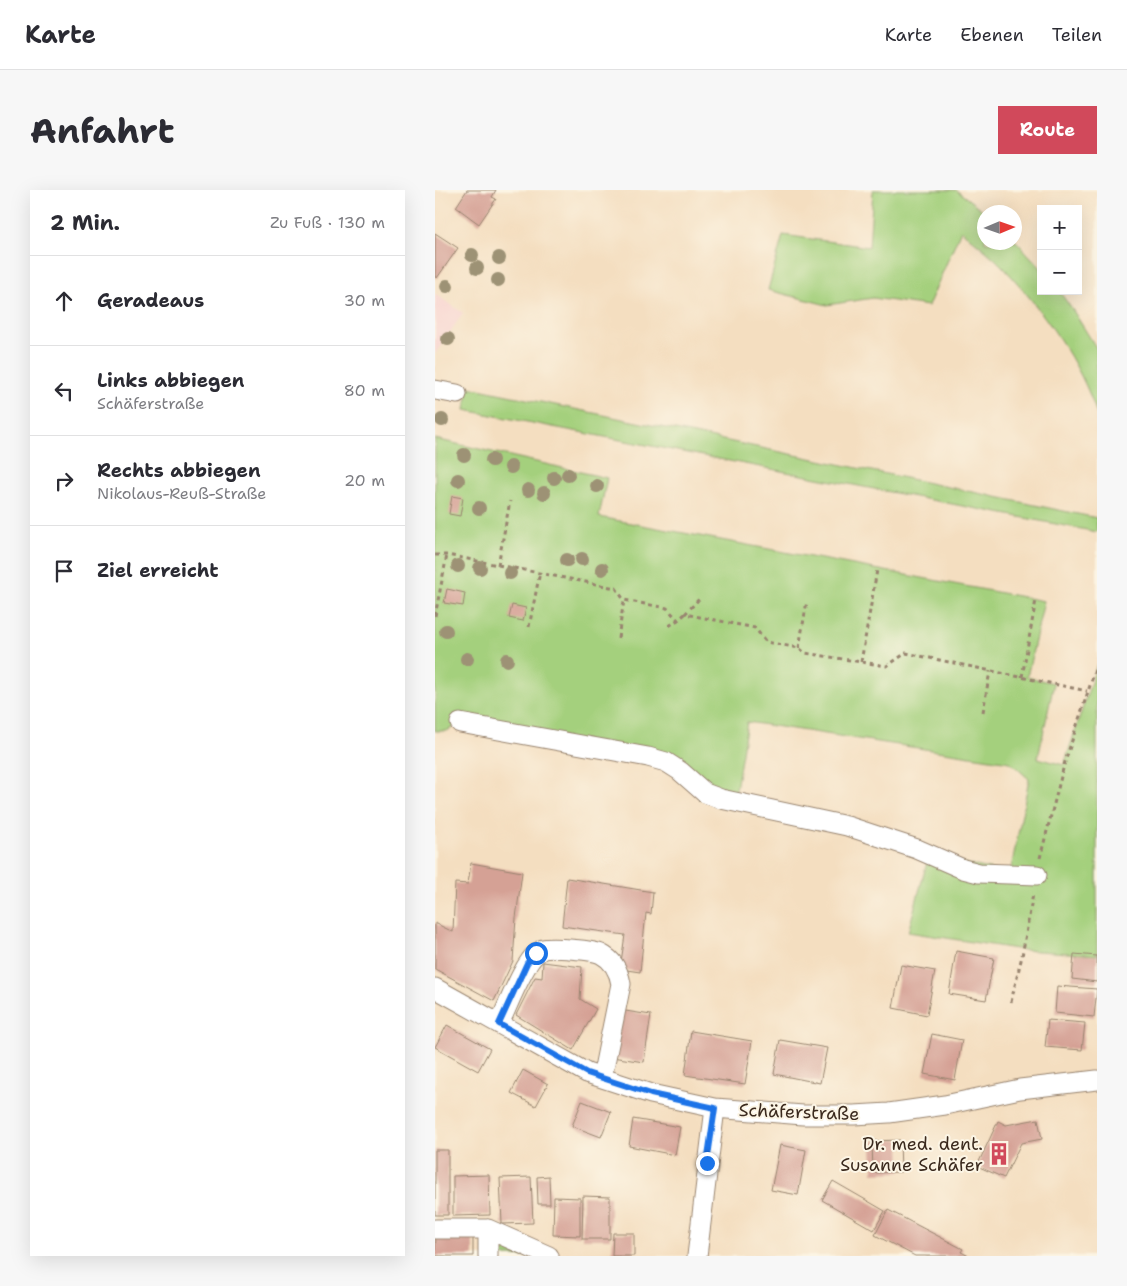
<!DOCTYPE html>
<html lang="de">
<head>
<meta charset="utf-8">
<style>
	body { margin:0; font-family:"Shantell Sans",sans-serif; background:#f7f7f7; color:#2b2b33 }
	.controls { position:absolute; right:15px; top:15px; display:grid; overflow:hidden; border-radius:0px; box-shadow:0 5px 20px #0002 }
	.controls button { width:45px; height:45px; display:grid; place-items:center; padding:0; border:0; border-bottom:1px solid #e1e1e2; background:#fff; color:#2b2b33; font:25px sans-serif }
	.compass { position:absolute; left:542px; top:15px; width:45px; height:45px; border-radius:50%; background:#fff; box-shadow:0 5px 20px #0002; rotate:88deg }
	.stop { position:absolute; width:15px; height:15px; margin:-11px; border:4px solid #1a73e8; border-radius:50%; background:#fff }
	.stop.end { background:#1a73e8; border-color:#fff; box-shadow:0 1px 5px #0008 }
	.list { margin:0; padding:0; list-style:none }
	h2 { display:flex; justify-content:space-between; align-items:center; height:65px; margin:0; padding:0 20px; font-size:21px }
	h2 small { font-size:16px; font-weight:400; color:#7c7c81 }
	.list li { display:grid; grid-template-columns:32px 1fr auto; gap:15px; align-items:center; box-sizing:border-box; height:90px; padding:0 20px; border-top:1px solid #e1e1e2 }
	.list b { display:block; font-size:19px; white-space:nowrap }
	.list p { margin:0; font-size:16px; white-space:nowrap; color:#7c7c81 }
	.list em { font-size:16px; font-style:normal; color:#7c7c81 }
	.icon { flex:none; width:28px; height:28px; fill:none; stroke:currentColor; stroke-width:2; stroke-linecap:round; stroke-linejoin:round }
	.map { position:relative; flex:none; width:662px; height:1066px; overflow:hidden; border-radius:0px }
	header { display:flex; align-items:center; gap:30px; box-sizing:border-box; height:70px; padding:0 25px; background:#fff; border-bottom:1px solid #e1e1e2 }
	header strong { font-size:24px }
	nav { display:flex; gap:28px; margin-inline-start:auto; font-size:18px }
	.intro { display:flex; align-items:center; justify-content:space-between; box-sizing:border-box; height:120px; padding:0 30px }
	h1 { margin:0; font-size:35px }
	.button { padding:12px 22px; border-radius:0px; background:#d1495b; color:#fff; font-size:18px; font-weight:700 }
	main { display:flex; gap:30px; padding:0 30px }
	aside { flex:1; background:#fff; border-radius:0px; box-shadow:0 5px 20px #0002 }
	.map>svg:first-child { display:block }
	.built { fill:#f7d0cd }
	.green { fill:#a4d07d; stroke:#707d4e }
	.building { fill:#d5a195 }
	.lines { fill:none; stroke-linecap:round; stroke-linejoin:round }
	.minor-casing { stroke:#98846f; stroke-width:21 }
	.path { stroke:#98846f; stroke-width:3; stroke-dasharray:4 4; stroke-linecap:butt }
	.minor { stroke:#fff; stroke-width:19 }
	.tree { fill:#9d9274 }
	.route { stroke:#1a73e8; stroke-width:6 }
	.labels { text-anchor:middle; stroke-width:4; stroke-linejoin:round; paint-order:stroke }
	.street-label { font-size:18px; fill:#3b2a1e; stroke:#fcf5e5 }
	.poi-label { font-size:18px; fill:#3b2a1e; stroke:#fcf5e5; text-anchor:end }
</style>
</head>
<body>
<header>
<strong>Karte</strong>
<nav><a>Karte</a><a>Ebenen</a><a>Teilen</a></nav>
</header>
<div class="intro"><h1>Anfahrt</h1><a class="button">Route</a></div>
<main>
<aside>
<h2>2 Min.<small>Zu Fuß · 130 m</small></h2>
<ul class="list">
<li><svg class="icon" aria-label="ahead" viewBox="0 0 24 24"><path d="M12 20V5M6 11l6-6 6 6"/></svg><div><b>Geradeaus</b></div><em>30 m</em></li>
<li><svg class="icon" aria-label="left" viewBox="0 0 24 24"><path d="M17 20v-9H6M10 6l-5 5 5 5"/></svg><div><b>Links abbiegen</b><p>Schäferstraße</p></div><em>80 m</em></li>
<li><svg class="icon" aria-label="right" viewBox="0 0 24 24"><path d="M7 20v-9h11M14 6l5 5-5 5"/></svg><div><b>Rechts abbiegen</b><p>Nikolaus-Reuß-Straße</p></div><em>20 m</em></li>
<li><svg class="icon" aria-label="arrive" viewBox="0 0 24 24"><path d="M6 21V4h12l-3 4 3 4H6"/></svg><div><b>Ziel erreicht</b></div></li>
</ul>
</aside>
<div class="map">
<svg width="662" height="1066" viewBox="0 0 662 1066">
	<rect width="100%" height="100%" fill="#fcf5e5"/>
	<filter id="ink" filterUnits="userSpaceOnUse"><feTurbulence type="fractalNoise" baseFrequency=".02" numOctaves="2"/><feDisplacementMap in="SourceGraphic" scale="10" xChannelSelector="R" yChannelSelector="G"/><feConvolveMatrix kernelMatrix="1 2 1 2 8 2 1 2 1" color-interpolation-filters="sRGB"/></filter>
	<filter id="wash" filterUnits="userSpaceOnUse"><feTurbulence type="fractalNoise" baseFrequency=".0096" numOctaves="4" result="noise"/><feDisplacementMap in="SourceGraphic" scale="20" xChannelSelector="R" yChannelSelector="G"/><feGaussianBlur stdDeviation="1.12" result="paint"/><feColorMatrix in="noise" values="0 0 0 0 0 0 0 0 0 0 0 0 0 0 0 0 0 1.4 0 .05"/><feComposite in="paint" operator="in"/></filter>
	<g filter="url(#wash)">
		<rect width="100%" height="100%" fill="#f4dec0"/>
		<path class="built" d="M0,104L28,123L0,164Z"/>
		<path class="green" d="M438,0H521L550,22V52H580V50L606,78V101H624L639,122L662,159V225C647,174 605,117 569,78C556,64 540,52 526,40L493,116L438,108L392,115L333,100L348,45L434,57Z
			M34,197L662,328V342L30,220Z
			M0,249L172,288L164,327L609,411L592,487L619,493L603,568L629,575L662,474V765L588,760L473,742L494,665L575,684L594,589L575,572L312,532L299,612L245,580L25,533L12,541H0Z
			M68,1053L100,1066H59L60,1057Z"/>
		<g id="blocks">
			<path class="building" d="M32,0H61L57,7L61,9L44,34L21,17Z
				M0,43L23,58L2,88L0,87Z
				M17,306L28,308L25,326L14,324Z
				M12,399L30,403L28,416L9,413Z
				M77,415L91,418L88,431L74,428Z
				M36,673L87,682L81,728L78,771L59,811L0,779V733L18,742L20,693L33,694Z
				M132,688L218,702L216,724L211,723L205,782L185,779L190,745L127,736Z
				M521,761L559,768L551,810L514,804Z
				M639,764L662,766V792L637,789Z
				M108,772L147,777L145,809L161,819L138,860L81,825L100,787L107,788Z
				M466,775L500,781L492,825L458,818Z
				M622,796L662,799L659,827L620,823Z
				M184,820L216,825L209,872L177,867Z
				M613,830L650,833L647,860L610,857Z
				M12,835L55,859L43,881L0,857Z
				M256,841L317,851L310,894L250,885Z
				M497,844L527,850L520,890L489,884Z
				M345,850L392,858L385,893L339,884Z
				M88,880L113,894L101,916L76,903Z
				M147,911L176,922L166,947L137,936Z
				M198,929L245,937L240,965L194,956Z
				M603,929L607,949L586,953L569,988L542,976L563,931L571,935Z
				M465,950L466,982L438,983L437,951Z
				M345,955L371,960L363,1005L336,1000Z
				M0,960H13V1025H0Z
				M54,985L55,1025L18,1026V986Z
				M114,986L115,1014H103L102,987Z
				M96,987L98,1033L67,1034L65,988Z
				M398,991L450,1021L439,1040L387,1010Z
				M148,1006L175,1007V1049H147Z
				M119,1007L145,1008V1046L118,1045Z
				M453,1020L528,1059L526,1062L534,1066H480L440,1045Z
				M178,1043H199V1066H177Z
				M1,1047H38V1066H0Z"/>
		</g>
	</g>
	<g filter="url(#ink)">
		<use href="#blocks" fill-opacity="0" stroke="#98846f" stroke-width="1"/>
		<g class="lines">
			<defs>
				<path id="minor" d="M0,200L22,204
					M25,533L213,567L231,572L245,581L270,603L286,609L412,636L482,659L528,679L544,683L602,685
					M0,798L152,883L216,904L280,918L368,925H419L454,923L510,915L585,899L662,890
					M64,834C73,816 88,774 102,763C102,763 108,759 108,759C117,757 158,760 166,764C178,770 184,782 186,794L167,888
					M0,1039H53V1066
					M53,1039L114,1066
					M262,1066L280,918"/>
			</defs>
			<use href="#minor" class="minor-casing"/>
			<path class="path" d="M0,365H12L181,398L189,410L232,418L243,430L250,424L320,438L331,452L364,458L370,463L452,476L471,463L652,501
				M63,375L75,311
				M250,424L265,408
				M0,426L12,365
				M234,436L243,430
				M94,437L105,382
				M183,448L189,410
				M364,458L372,411
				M426,472L442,380
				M587,487L601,410
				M548,522L555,481
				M605,668L629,575L662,474
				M576,812L587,766L598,704"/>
			<use href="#minor" class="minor"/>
		</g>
		<g class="tree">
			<circle cx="37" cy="65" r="7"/>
			<circle cx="64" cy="68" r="7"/>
			<circle cx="42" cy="78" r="7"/>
			<circle cx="63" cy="90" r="7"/>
			<circle cx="12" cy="96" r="7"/>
			<circle cx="13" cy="149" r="7"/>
			<circle cx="7" cy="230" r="7"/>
			<circle cx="29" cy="265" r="7"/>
			<circle cx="57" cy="270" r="7"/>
			<circle cx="76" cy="277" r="7"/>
			<circle cx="133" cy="285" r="7"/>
			<circle cx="119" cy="288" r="7"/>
			<circle cx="23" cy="290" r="7"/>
			<circle cx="162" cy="296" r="7"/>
			<circle cx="93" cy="300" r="7"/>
			<circle cx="109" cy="303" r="7"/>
			<circle cx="44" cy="318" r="7"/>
			<circle cx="147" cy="369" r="7"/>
			<circle cx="132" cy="370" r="7"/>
			<circle cx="23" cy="376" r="7"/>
			<circle cx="45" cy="378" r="7"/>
			<circle cx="167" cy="379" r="7"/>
			<circle cx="75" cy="383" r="7"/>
			<circle cx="11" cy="441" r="7"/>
			<circle cx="32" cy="469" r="7"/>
			<circle cx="72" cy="470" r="7"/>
		</g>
	</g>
	<g class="lines" filter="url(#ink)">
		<path class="route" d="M101,763L92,773L64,834L152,883L216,904L280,918L272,973"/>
	</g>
	<defs>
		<symbol id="building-bare" viewBox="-9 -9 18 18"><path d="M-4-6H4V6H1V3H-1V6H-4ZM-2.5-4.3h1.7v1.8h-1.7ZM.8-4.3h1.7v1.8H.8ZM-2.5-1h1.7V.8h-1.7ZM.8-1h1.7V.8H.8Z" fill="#d1495b" stroke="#fcf5e5" stroke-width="2.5" paint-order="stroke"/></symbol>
	</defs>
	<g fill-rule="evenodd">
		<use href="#building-bare" x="548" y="948" width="32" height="32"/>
	</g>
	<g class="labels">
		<g class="street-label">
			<text transform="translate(364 922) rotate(2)" y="6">Schäferstraße</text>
		</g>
		<g class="poi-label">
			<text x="548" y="960">Dr. med. dent.<tspan x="548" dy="21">Susanne Schäfer</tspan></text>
		</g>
	</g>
</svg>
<div class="controls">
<button>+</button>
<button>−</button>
</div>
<svg class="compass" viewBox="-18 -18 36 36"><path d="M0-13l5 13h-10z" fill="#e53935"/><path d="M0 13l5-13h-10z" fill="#7c7c81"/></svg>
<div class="stop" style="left:101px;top:763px"></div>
<div class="stop end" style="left:272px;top:973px"></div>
</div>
</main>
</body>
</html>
